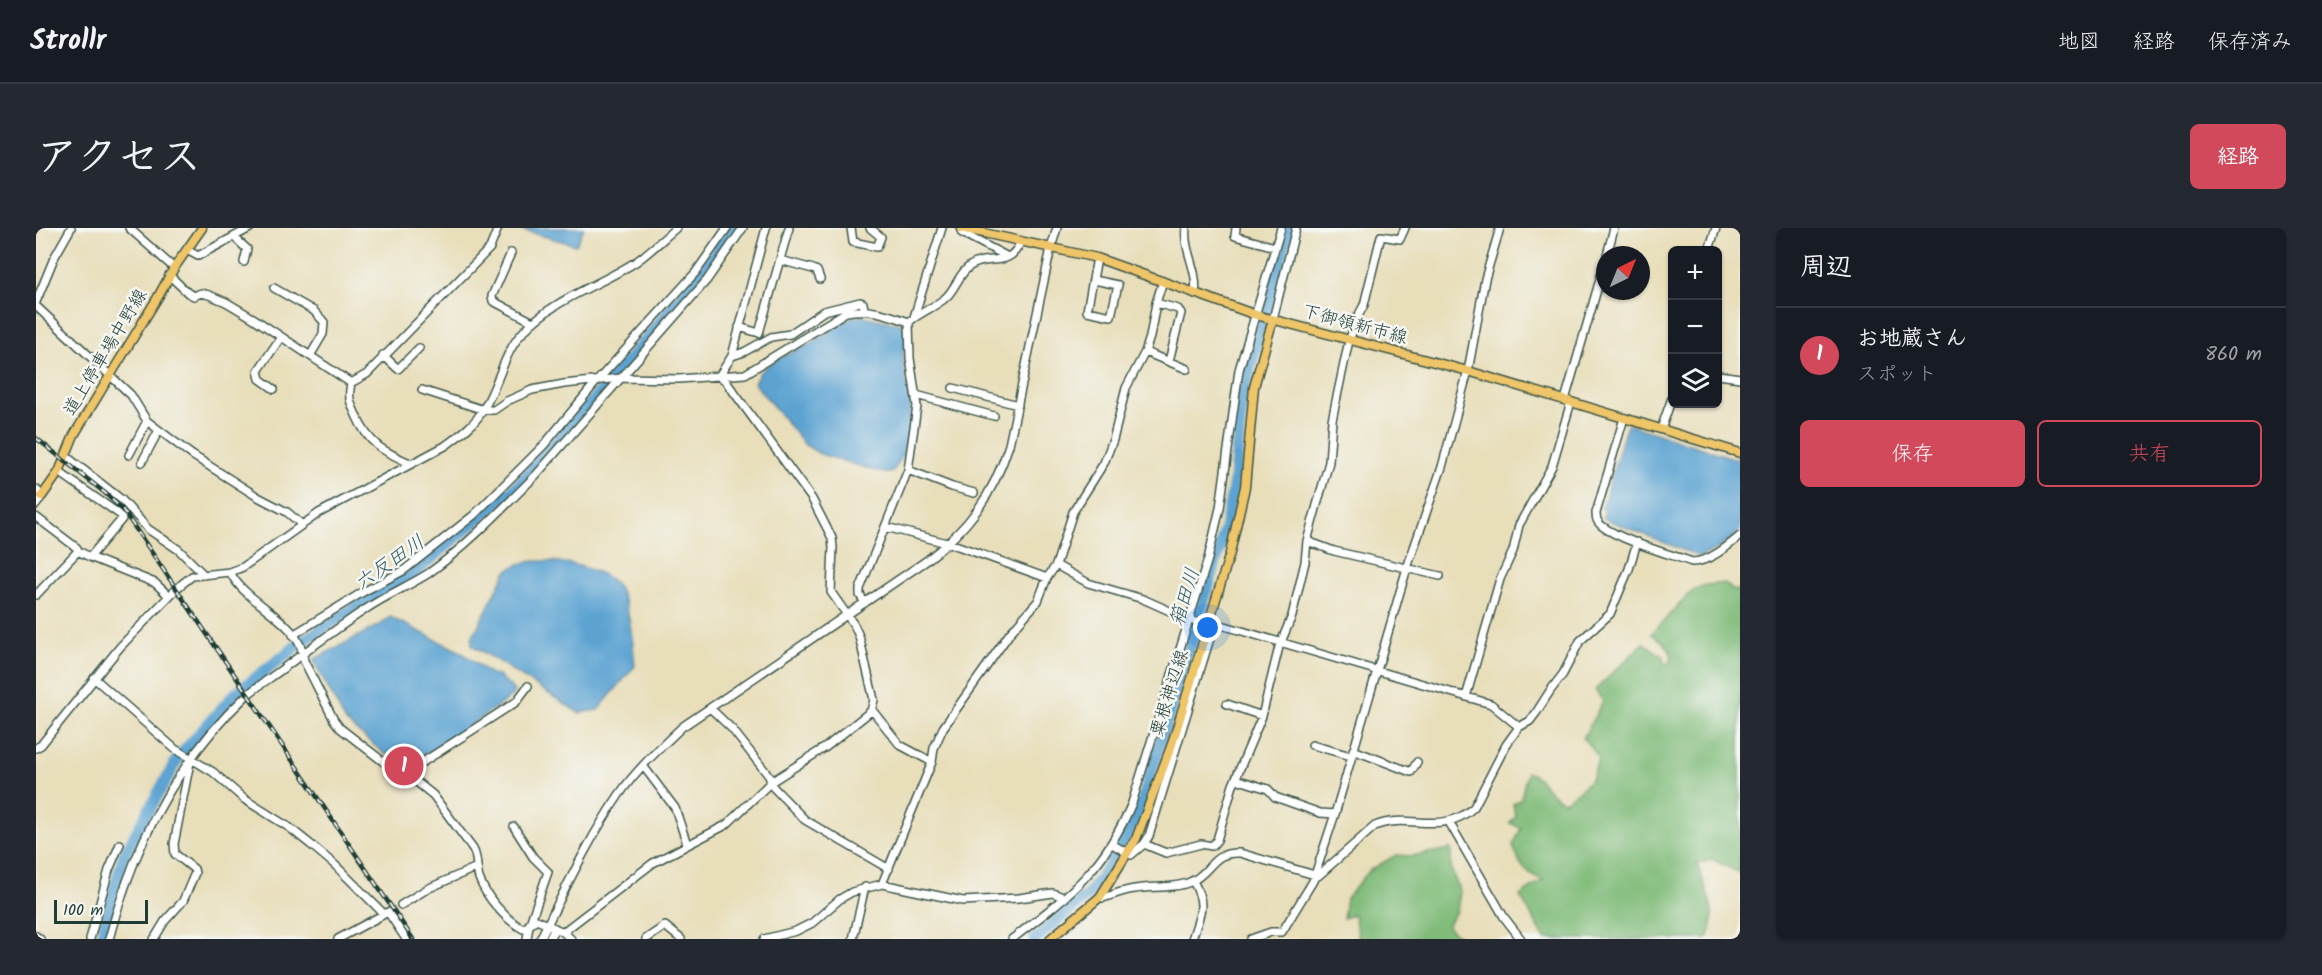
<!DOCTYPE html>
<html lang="ja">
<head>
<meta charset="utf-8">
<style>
	body { margin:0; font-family:Kalam,"Klee One",sans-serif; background:#242831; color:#f1f3f6 }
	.controls { position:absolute; right:18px; top:18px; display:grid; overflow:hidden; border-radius:9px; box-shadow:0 2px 4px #0004 }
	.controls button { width:54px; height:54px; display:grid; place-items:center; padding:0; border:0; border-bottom:2px solid #363941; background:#171b24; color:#f1f3f6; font:30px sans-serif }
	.compass { position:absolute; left:1560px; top:18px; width:54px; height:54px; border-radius:50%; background:#171b24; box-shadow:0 2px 4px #0004; rotate:43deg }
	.scale { position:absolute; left:18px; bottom:15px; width:94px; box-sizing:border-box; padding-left:6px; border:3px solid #1f3d34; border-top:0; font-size:16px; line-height:21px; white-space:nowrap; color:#1f3d34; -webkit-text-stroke:4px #f6f6f2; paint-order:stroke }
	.you { position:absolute; left:1172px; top:400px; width:21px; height:21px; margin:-15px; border:4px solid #fff; border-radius:50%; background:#1a73e8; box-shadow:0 0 0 9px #1a73e833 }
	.badge { display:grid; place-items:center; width:39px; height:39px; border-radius:50%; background:#d1495b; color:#fff; font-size:20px; font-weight:700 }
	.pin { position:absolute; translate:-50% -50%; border:3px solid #fff; box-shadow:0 2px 6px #0006 }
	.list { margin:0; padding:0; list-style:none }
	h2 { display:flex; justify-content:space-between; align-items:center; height:78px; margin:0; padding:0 24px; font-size:26px }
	h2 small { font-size:20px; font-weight:400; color:#9ea1a6 }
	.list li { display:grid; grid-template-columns:39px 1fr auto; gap:18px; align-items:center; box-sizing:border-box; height:96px; padding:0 24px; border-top:2px solid #363941 }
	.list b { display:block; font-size:22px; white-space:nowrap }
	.list p { margin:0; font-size:20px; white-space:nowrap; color:#9ea1a6 }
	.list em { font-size:20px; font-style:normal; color:#9ea1a6 }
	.actions { display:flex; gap:12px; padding:18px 24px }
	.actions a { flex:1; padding:14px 0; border:2px solid #d1495b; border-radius:9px; text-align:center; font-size:21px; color:#d1495b }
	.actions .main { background:#d1495b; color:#fff }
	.icon { flex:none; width:33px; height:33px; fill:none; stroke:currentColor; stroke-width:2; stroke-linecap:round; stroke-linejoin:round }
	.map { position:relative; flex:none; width:1704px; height:711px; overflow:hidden; border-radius:9px }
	header { display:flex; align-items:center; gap:36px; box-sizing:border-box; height:84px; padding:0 30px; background:#171b24; border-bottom:2px solid #363941 }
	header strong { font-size:28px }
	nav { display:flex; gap:33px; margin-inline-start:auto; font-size:21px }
	.intro { display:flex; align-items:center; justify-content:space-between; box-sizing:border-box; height:144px; padding:0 36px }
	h1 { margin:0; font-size:42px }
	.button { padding:15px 27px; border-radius:9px; background:#d1495b; color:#fff; font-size:21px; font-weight:700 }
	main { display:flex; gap:36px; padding:0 36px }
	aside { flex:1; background:#171b24; border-radius:9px; box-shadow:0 2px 4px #0004 }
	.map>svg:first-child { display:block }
	.forest { fill:#81bc7a; stroke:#507c57; stroke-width:1.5 }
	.water { fill:#5ca3d2; stroke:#3e7083; stroke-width:1.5 }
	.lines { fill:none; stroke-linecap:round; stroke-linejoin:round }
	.river { stroke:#5ca3d2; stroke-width:12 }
	.minor-casing { stroke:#3d5548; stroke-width:10 }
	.major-casing { stroke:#3d5548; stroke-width:11 }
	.minor { stroke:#fff; stroke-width:7 }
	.major { stroke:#eec569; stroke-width:8 }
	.rail-casing { stroke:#1f3d34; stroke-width:4.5 }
	.rail { stroke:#f6f6f2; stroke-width:2; stroke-dasharray:7; stroke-linecap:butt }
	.labels { text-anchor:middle; stroke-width:5; stroke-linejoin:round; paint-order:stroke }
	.street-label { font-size:18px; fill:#1f3d34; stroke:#f6f6f2 }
	.water-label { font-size:20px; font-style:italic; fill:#315c63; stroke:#f6f6f2 }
</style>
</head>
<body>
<header>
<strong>Strollr</strong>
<nav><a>地図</a><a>経路</a><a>保存済み</a></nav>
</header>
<div class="intro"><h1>アクセス</h1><a class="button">経路</a></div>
<main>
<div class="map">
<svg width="1704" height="711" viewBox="0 0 1704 711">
	<rect width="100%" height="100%" fill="#f6f6f2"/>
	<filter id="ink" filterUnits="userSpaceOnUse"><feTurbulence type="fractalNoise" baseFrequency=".0167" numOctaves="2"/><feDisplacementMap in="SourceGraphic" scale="12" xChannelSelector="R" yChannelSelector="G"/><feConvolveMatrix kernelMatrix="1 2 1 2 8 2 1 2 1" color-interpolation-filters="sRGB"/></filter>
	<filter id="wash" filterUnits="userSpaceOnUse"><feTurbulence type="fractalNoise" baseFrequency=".008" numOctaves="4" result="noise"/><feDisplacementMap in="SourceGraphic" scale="24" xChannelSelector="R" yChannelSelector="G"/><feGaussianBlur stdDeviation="1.35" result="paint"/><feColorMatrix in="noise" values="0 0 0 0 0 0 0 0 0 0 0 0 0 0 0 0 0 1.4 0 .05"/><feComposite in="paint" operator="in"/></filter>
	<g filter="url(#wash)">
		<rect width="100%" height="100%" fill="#e8deba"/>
		<path class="forest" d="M1689,355L1698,363L1704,361V645L1676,631L1661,636C1668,659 1685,688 1671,711H1509L1484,668L1507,652C1488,644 1484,638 1477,618L1485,600L1474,595L1480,589L1477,576L1485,571L1491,544C1510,551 1510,567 1529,573C1549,557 1558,555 1562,528L1547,510L1567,473L1559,462L1608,415L1628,429L1627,435L1633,436L1636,429C1633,417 1626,412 1615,406L1657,362L1670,357Z
			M1415,621V641L1424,664L1421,682L1411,698L1426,711H1323L1318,686L1307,690L1310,670L1334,642L1360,627L1375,628Z"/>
		<path class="water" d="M478,0H548L540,17Z
			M827,88L868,97C873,107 868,118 867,129C867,143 872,156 874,170C876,194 872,227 855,245H847L784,226L769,217L718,155L724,144L736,134L779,113L816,89Z
			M1591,196L1704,232V303L1683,320L1664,329L1569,291L1567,287L1570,284L1566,280Z
			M511,333C531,334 572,342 583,361C594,380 597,416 599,438L562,482L543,485L436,417V410L470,344C482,333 496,333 511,333Z
			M354,389L425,424L456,447L462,448L473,457L478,463L475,469L399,521L376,532L359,531L349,526L310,494L277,432L347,395Z"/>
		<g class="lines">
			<path class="river" d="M65,711L88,627L142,530L198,467L267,413L326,375L377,346L484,255L607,115L670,38L697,0
				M999,711L1052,667L1081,627L1102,587L1189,303L1198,255L1206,168L1253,0"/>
		</g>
	</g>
	<g filter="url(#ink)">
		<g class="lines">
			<defs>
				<path id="minor" d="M93,0L138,40
					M815,0L817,14L841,19L845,9L834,0
					M924,0L926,5L972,29
					M1150,0C1147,23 1163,43 1159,66
					M1200,0L1199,8L1239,19
					M199,10L211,21L208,34
					M151,22L162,28L214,0
					M1673,22L1680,0
					M475,25L456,68L457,73L497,94
					M1571,27L1578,0
					M744,32L777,41L781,43L784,51
					M133,47L152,65L158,68L165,65L173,67L190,74L217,90L315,155
					M1058,52L1082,57L1075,88L1051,83L1061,30
					M238,60L278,83L288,94L287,106L274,128
					M0,74L18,30L35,0
					M1120,75L1142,81L1145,85L1133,133
					M0,78L95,167L111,193L156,227L222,269L251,284L265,296
					M878,89L906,0
					M1237,91L1260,0
					M703,99L723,105L753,0
					M1109,124L1151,141
					M347,127L362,141L383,120
					M696,128L708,124L735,109L754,106L788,83L824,74L827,75L828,81
					M1682,147L1704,150
					M683,148L696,128L730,0
					M315,155L331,146L454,20L462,0
					M315,155C312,170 314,174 320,187C333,217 347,223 376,236
					M917,160L982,177
					M238,161L224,151L222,143L245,109
					M386,162L448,182H458L471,173L496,162L528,156L585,150L643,151L709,146L810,84C835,80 850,86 873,94
					M880,167L958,188
					M1529,172L1569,34
					M1588,190L1560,285C1560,291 1561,294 1566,298C1584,312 1633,326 1656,334C1673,334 1692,318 1704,308
					M1625,201L1636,170
					M93,227L111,193
					M31,229L86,272L112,301L143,322L166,345
					M106,234L123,202
					M872,242L916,259L938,265
					M0,261L6,268L0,277
					M0,289L41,320L42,323
					M850,299L922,318L1011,350
					M1271,313L1298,323L1404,348
					M54,329L119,355L133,368
					M1020,337L1052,355L1107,371L1154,392L1171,397
					M194,344C211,378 265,391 268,433L298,492L304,500L349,535L382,555L397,567L437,621C442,630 440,640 443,650C450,669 469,691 487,701L501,692L527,704L535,711
					M0,367L42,323L54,329L86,291V288L23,244
					M829,375L824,367V361L872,242L881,178L874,130L873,94C883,85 897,80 908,71C919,63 922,46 934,38C954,25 973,42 985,13
					M1172,393L1455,476L1483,499
					M257,407L327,364L367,343L438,287L508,217L561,153L660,44L691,0
					M58,450L139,521L177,544L208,571L254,600L274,616L299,637L347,685
					M1430,469L1464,351L1477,323L1483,297L1516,238L1535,174
					M1191,476L1226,488
					M674,480L696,501L733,548L737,559L769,592L853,641
					M836,482L864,517L896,534
					M1276,517L1315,528
					M0,520L5,517L84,419L141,360L156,348L194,344L207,339L283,285L409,218C424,207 439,197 448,180C463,156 468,123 488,103C519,70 565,57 601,33C615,23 627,11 640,0
					M1317,522L1375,544L1381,534
					M608,539L639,580L651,616
					M371,548L375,542L384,536L480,474L492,458
					M1200,551L1232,561L1239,569L1284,585L1299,586
					M1413,594L1468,689L1485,711
					M478,599L497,629L512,644L493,698L491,711
					M1076,616L1095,627L1108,616L1113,608L1176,404L1172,393
					M1108,616L1130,625L1165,616L1176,618L1181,612L1197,557L1226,488L1243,419L1256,388L1269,334L1271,313L1293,234L1296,192L1312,117L1320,92L1328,77L1345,8L1364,11L1369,0
					M846,656L896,534L898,520L907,500L974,405L1002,373L1011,350L1020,337L1037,284L1068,235L1077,212L1090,160L1109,124L1114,109L1120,75L1127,53
					M1064,669L1067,670C1077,667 1088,662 1099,661C1116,658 1138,661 1154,654C1176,645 1175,623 1204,625L1282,648L1339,598C1372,584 1407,609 1438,579L1470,517L1483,499L1494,493L1500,485L1514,463L1527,446L1544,413L1574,386L1593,341L1601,314
					M365,677L391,661L441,639
					M527,704L617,635L690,597L735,554L790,519L835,483L838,472L823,408L818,397L795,364L797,319L796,310L776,271L689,152L683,148
					M0,708L4,711
					M54,711L73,642L84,616
					M73,711C97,619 139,535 209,469C220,459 233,451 245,442C273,421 301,400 330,381C350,367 373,358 393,345C432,317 467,280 500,247L671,52L707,0
					M118,711L129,693L147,673L159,645L158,641L139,626L138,616L154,534
					M302,711L352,684L370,711
					M504,711C529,662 552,612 583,567C600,542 624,520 646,499L890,333C932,301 957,268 973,217L1015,20L1021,0
					M513,711L519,700
					M610,711L629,698L645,711
					M728,711L760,703L776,695L804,671L816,664L846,656L927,673L983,670L1017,665L1029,670
					M817,711L829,659
					M976,711C1032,668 1068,642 1096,575L1172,331L1184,280L1203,142L1245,0
					M1156,711C1164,685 1171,678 1157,653
					M1215,711L1235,704H1246L1277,653L1299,586L1371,340L1406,239L1432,143L1449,51L1464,0"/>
				<path id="major" d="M925,0L1061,30L1220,87L1432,143L1704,225
					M6,268L23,244L38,207L122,69L138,40L166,0
					M1014,711L1064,669L1100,611L1136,516L1194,325L1209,259L1218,159L1237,91"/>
			</defs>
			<use href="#minor" class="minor-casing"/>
			<use href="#major" class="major-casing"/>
			<use href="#minor" class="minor"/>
			<use href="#major" class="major"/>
			<defs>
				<path id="rail" d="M0,210L69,265L87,282L377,711"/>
			</defs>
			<use href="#rail" class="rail-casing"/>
			<use href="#rail" class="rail"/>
		</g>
	</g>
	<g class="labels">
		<g class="street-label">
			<text transform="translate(1319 96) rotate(15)" y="6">下御領新市線</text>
			<text transform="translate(69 124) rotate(-59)" y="6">道上停車場中野線</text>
			<text transform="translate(1133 465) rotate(-73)" y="6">粟根神辺線</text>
		</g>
		<g class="water-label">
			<text transform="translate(353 334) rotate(-35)" y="7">六反田川</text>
			<text transform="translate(1148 369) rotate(-73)" y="7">箱田川</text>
		</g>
	</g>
</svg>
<div class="controls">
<button>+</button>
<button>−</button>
<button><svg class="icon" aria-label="layers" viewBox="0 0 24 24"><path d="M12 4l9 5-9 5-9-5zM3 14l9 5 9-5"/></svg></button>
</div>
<svg class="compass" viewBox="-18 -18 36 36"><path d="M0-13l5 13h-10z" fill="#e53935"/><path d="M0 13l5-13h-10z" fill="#9ea1a6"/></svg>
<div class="scale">100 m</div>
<div class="you"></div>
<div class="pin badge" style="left:368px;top:538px">1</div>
</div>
<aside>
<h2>周辺<small></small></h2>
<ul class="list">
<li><span class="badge">1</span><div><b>お地蔵さん</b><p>スポット</p></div><em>860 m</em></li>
</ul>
<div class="actions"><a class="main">保存</a><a>共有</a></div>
</aside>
</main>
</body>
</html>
